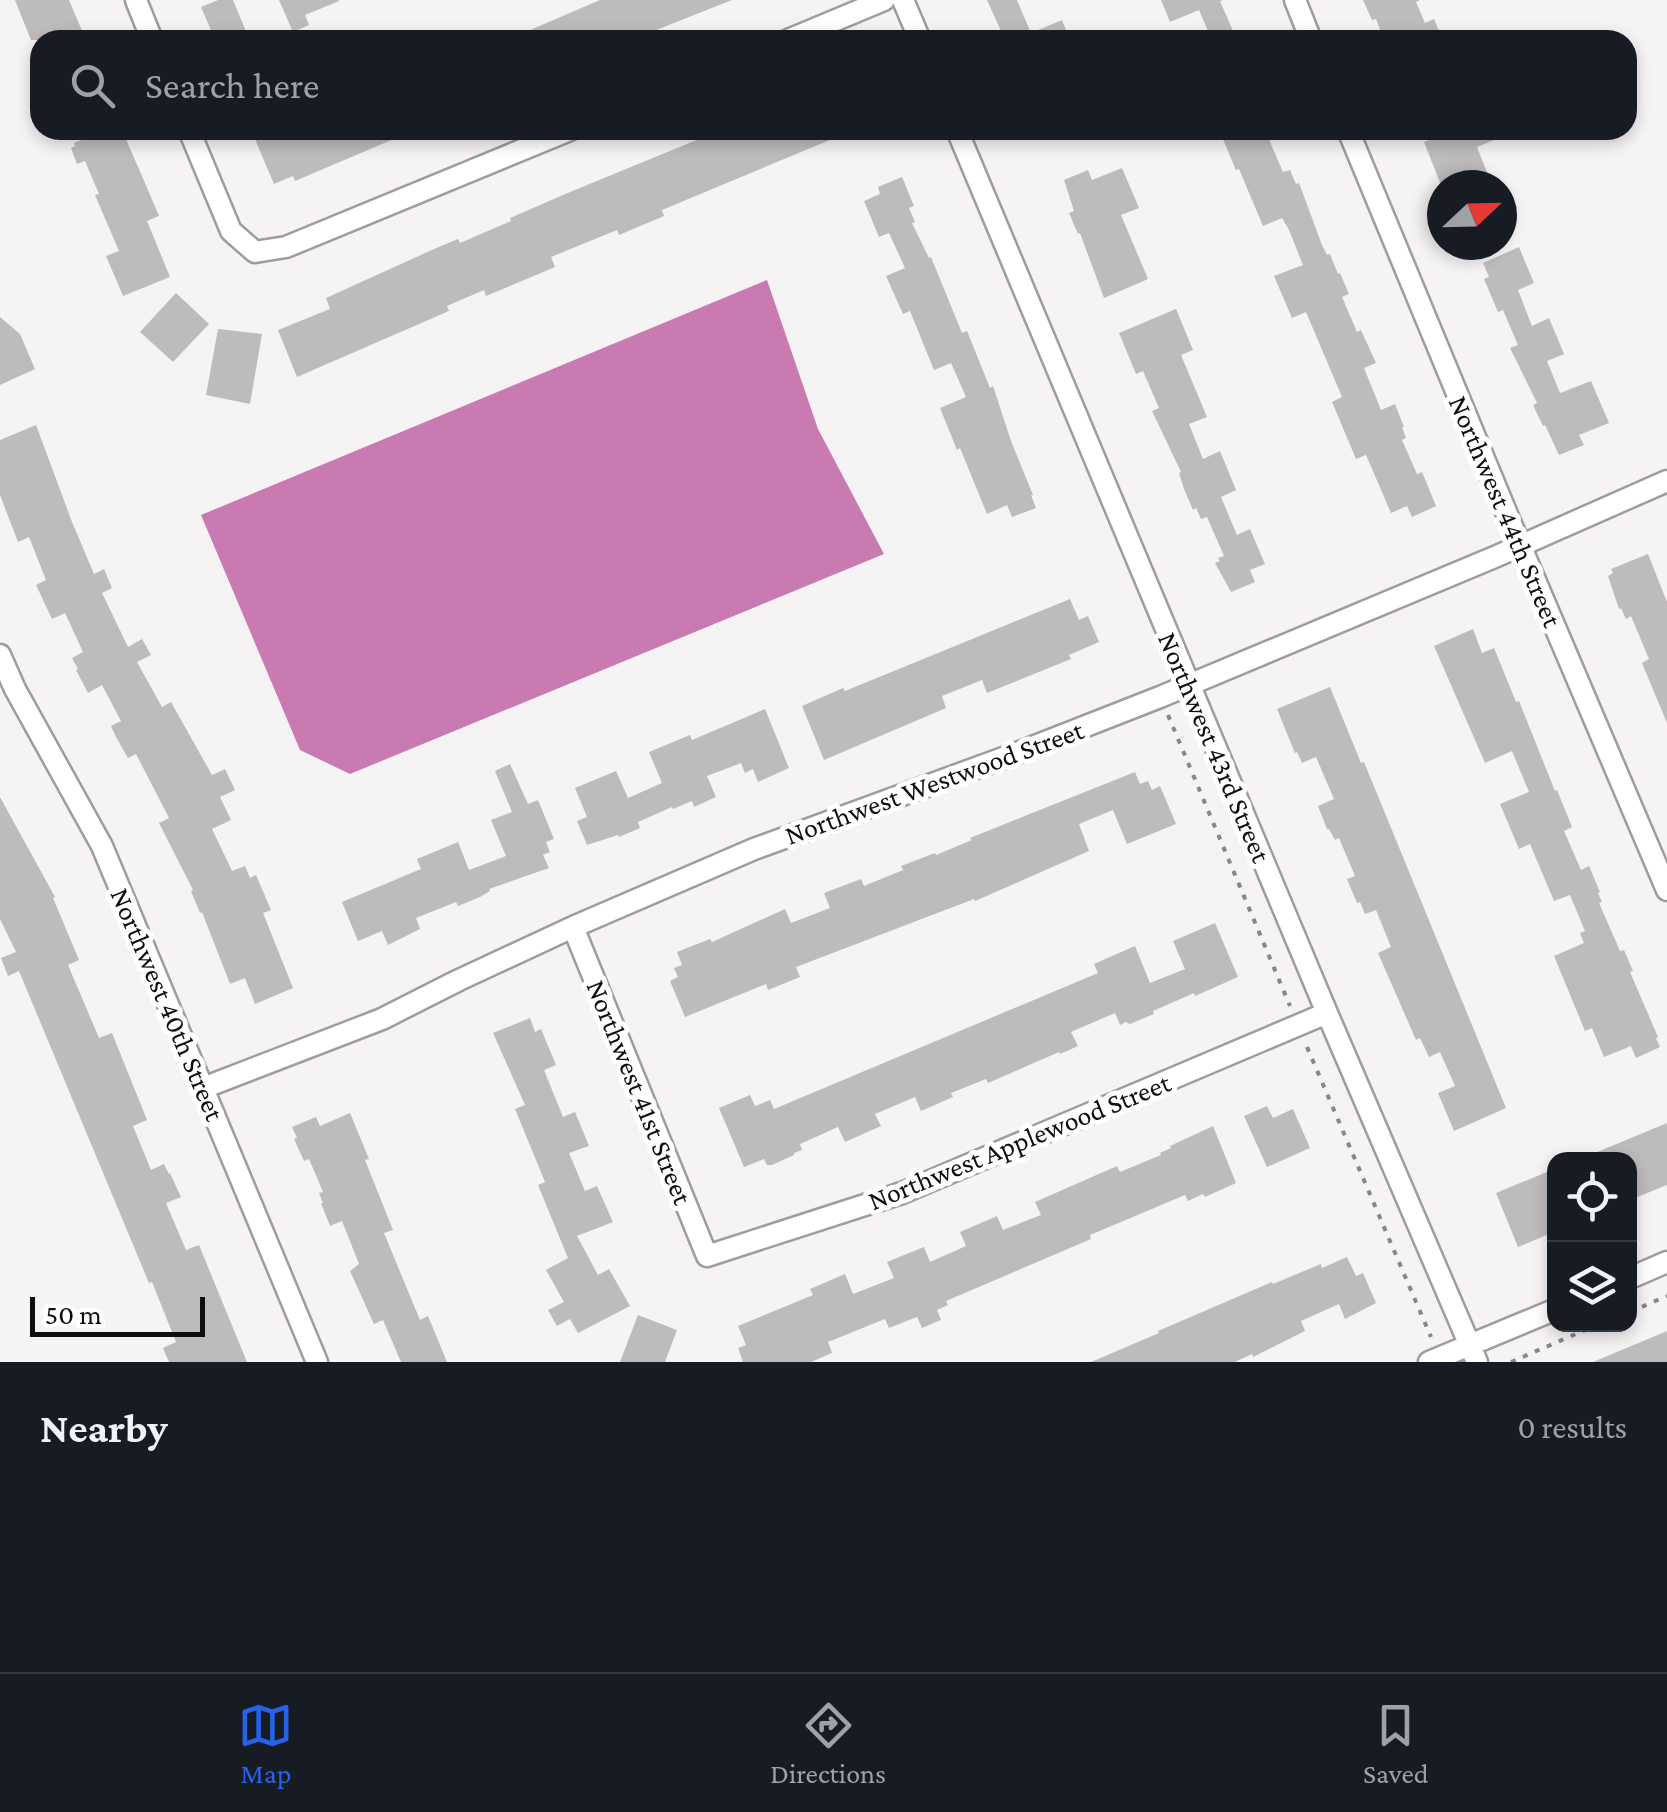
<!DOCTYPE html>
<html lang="en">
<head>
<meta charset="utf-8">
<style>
	body { margin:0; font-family:"Crimson Pro",serif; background:#20242c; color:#f1f3f6 }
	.controls { position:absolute; right:30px; bottom:30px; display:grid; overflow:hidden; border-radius:20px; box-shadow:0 5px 15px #0003 }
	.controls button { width:90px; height:90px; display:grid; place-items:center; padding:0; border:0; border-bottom:2px solid #363941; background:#171b24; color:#f1f3f6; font:50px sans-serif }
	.compass { position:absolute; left:1427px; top:170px; width:90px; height:90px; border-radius:50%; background:#171b24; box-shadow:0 5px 15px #0003; rotate:68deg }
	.scale { position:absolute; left:30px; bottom:25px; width:175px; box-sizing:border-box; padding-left:10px; border:5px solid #0f0d0e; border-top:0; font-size:28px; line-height:35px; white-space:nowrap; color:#0f0d0e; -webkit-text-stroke:8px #fff; paint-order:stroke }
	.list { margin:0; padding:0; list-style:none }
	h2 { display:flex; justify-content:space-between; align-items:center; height:130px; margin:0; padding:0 40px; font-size:42px }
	h2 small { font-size:32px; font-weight:400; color:#9ea1a6 }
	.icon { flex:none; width:55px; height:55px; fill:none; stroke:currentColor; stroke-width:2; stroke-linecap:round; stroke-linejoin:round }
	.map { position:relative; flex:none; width:1667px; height:1362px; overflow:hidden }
	.search { position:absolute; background:#171b24; box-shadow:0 5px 15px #0003; left:30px; right:30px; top:30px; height:110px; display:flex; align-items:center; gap:25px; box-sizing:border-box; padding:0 35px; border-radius:30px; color:#9ea1a6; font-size:38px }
	.sheet { height:310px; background:#171b24 }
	nav { display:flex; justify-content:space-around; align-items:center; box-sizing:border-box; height:140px; border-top:2px solid #363941; background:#171b24; font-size:28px; color:#9ea1a6 }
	nav a { display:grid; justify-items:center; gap:5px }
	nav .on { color:#2563eb }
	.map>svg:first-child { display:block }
	.water { fill:#c97bb1 }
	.building { fill:#bebbbd }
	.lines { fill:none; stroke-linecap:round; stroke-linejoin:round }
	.minor-casing { stroke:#a09c9e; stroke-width:25 }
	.path { stroke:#888687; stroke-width:4; stroke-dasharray:5 8; stroke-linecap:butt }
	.minor { stroke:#fff; stroke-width:20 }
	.labels { text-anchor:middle; stroke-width:10; stroke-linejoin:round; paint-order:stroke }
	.street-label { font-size:28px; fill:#0f0d0e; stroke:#fff }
</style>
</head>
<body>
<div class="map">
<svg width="1667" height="1362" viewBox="0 0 1667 1362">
	<rect width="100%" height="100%" fill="#f6f3f5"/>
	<path class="water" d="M767,280L818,429L884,554L350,774L300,750L201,515Z"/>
	<path class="building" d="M15,0H69L86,40H31Z
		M218,0H233L247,34L233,40H215L201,7Z
		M279,0H339V1L305,15L309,25L293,32Z
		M600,0H732L631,40H507Z
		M987,0H1017L1031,33L1062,20L1070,40H1005Z
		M1161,0H1223L1220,1L1237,40H1212L1199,10L1170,22Z
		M1363,0H1420L1416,2L1425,23L1434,19L1443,40H1384L1376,19L1372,20Z
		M105,130H122L142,176L159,216L147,221L170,277L123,296L106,256L119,251L95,195L99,194L85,161L77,164L71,148L75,146L74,143Z
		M251,130H415L295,181L293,176L274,184Z
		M721,130H854L662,210L664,216L619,235L617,230L551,257L555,267L486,296L484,290L447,306L449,311L297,377L278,330L330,309L326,298L434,249L458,239L460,243L511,221L510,218L570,192Z
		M1219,130H1265L1283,172L1290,170L1296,184L1299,183L1322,245L1327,255L1330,254L1338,274L1340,273L1349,294L1342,297L1357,332L1361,330L1376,363L1364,368L1381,410L1395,404L1404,427H1402L1406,438L1402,440L1417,474L1422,472L1436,506L1412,517L1407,506L1391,513L1366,455L1356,459L1332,402L1342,397L1306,312L1292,318L1274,276L1303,265L1289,230L1282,218L1263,226L1239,169L1236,170Z
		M1425,130H1517V131L1477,147L1492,185H1441L1424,142L1429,140Z
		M1122,168L1139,208L1121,215L1148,279L1104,298L1080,233L1078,234L1069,213L1074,211L1064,180L1088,170L1092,180Z
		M902,177L914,206L909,208L915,222L912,223L929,258L931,257L962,333L967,331L990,388L993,386L1011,441L1033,495H1031L1036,508L1012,517L1007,505L987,514L960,448L957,450L940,408L966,397L951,363L934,370L910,311L903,314L886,276L905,268L889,233L879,237L864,201L880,194L878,187Z
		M1519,247L1534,283L1518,290L1532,326L1549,318L1564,354L1547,361L1560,393L1591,381L1609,423L1579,435L1584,445L1559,455L1545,425L1543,426L1533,405L1537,403L1510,348L1518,345L1503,310L1498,312L1484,279L1489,277L1483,263Z
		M176,293L209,324L173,362L140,332Z
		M1176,309L1193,350L1181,355L1207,417L1189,424L1203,459L1220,451L1236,490L1221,497L1237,535L1250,529L1265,564L1250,570L1255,582L1231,592L1215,563L1220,561L1218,558L1224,556L1207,517L1201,519L1196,508L1193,510L1184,489L1179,473L1181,472L1152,411L1159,408L1143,371L1136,374L1119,333Z
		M0,317L20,334L35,369L0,385Z
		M218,329L262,334L250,404L206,395Z
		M36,425L72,522L94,574L104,569L112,588L102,593L128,647L142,639L151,655L137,662L162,707L171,702L212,775L225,769L235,790L220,797L231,820L212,829L232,871L245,866L250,878L256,875L271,910L263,913L293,988L255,1004L245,978L230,984L202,912L200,913L191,891L193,890L159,823L169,818L136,754L128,758L116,737L111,726L121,721L102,685L88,693L76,670L78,669L72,658L83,652L65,613L52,619L36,585L46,580L29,537L18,542L0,495V440Z
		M1648,554L1667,602V723L1642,663L1649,659L1631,616L1626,619L1621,608L1619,609L1608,576L1613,573L1611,569Z
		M1070,599L1079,620L1088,616L1099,642L1069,655L1071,659L987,693L982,680L942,696L946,708L824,760L802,706L843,688L845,691Z
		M1473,629L1482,653L1494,648L1516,702L1519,701L1555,791L1557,790L1572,827L1564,831L1581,870L1589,866L1600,892L1598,893L1602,902L1599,903L1620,951L1624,950L1633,971L1630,972L1658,1037L1656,1038L1660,1047L1636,1058L1631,1046L1604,1057L1592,1028L1585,1031L1554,956L1584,943L1580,933L1585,931L1570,895L1554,901L1530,844L1519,849L1500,804L1529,792L1512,751L1485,763L1434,646Z
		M1330,687L1361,763L1364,762L1506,1108L1454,1131L1438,1093L1455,1086L1440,1052L1429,1057L1420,1038L1416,1040L1378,953L1391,947L1376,910L1365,914L1360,902L1357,903L1347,879L1355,876L1339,838L1335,840L1329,829H1327L1318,806L1334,799L1316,757L1302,763L1297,752L1295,753L1277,709Z
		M765,709L789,768L758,782L753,769L745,773L741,763L707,776L716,797L694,807L692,801L673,809L672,807L638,822L640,828L619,837L618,835L587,845L577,821L587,817L575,788L616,771L628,798L662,783L649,752L690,735L692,740Z
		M510,764L528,804L538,800L554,839L546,842L550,852L543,855L549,868L489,889L490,891L480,897L458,906L456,902L416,918L420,929L388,945L382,931L358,941L342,902L421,869L417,859L458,842L469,870L506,856L491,820L512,812L495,771Z
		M1135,772L1140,784L1148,781L1152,790L1160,786L1176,824L1127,844L1113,810L1079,824L1089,851L975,901L974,899L796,967L800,977L768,990L766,984L685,1017L670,981L678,977L674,968L682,965L677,952L710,939L712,942L785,909L791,923L830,908L824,893L861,879L864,886L903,870L901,866L935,853L936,855L972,840L970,838Z
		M0,797L55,897L53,898L79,960L68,965L99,1038L112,1033L147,1120L133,1126L151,1170L164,1164L169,1174L170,1173L181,1197L166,1203L186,1250L199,1245L247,1362H169L163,1348L176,1342L152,1282L149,1283L19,971L8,976L1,958L16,952L0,919Z
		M1215,923L1238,977L1195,996L1194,993L1153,1011L1154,1014L1130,1024L1126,1022L1120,1025L1115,1013L1071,1032L1078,1046L1060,1054L1059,1052L988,1083L986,1079L951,1093L953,1097L921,1111L915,1097L875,1114L881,1126L845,1142L838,1127L800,1144L802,1150L794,1153V1155L772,1165H767L764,1159L744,1167L719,1108L750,1095L755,1106L770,1100L774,1109L1098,973L1094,964L1135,946L1150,983L1185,969L1173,941Z
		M530,1018L535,1032L541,1029L556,1065L544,1070L563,1117L575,1112L589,1146L569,1153L585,1191L597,1186L613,1222L577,1236L598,1275L609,1269L630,1306L578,1333L570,1319L557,1326L548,1310L564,1302L546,1270L568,1258L538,1185L545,1182L515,1109L525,1105L493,1033Z
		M1267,1106L1273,1118L1293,1109L1310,1148L1267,1167L1244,1116Z
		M350,1113L369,1159L365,1160L393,1230L384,1233L420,1320L428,1316L447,1362H401L383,1320L374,1324L350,1271L359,1264L342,1221L330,1226L321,1203H323L319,1193L323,1192L309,1159L304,1161L294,1139L297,1138L292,1127L316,1117L320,1126Z
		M1667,1123V1185L1630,1200V1160H1578Z
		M1213,1126L1236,1183L1205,1197L1203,1194L1188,1201L1185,1195L1090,1235L1091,1239L946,1301L948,1305L937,1310L941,1320L922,1328L917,1317L889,1328L885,1319L828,1342L832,1353L811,1362H743L738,1348L746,1345L738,1326L813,1295L810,1289L845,1274L853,1294L894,1278L887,1262L924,1247L930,1262L966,1246L960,1232L997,1216L1003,1230L1041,1215L1035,1202L1117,1166L1120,1172L1161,1155L1160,1153L1171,1148L1170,1146Z
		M1554,1169V1232L1518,1247L1496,1193Z
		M1347,1257L1356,1276L1363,1273L1376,1303L1345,1319L1339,1304L1301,1321L1305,1331L1253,1357L1252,1354L1235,1362H1091L1159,1333L1158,1331L1272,1282L1273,1284L1321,1264L1322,1268Z
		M638,1315L677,1330L665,1362H620Z
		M1667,1331V1362H1593Z"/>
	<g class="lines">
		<defs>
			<path id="minor" d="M136,0L152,40
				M903,0L920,40
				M1295,0L1311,40
				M788,40L884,0
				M189,130L231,231L255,252L286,247L570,130
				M957,130L1327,1013L1477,1362
				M1348,130L1509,519L1667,890
				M0,655L15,689L102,846L317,1362
				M573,927L707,1256L902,1193L1327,1013
				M203,1088L382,1019L459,980L573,927L754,849L1017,753L1160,697L1497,556L1667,481
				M1630,1278L1667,1262
				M1429,1362L1554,1310"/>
		</defs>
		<use href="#minor" class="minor-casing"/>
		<path class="path" d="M1168,715L1290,1006
			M1307,1047L1431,1337
			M1630,1312L1667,1296
			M1511,1362L1599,1324"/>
		<use href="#minor" class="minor"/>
	</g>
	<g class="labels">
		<g class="street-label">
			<text transform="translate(1506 511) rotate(67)" y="10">Northwest 44th Street</text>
			<text transform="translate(1215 747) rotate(67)" y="10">Northwest 43rd Street</text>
			<text transform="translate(934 782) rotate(-20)" y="10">Northwest Westwood Street</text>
			<text transform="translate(168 1004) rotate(67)" y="10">Northwest 40th Street</text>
			<text transform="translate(640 1092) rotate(68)" y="10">Northwest 41st Street</text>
			<text transform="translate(1019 1141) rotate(-22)" y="10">Northwest Applewood Street</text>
		</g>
	</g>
</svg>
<div class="controls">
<button><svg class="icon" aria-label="locate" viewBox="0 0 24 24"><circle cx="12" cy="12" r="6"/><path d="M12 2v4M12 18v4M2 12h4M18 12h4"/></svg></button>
<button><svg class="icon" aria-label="layers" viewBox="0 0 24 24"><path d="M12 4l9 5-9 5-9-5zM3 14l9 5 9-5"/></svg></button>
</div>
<svg class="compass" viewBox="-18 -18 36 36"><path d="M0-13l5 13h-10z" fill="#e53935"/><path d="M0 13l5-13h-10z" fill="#9ea1a6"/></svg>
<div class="scale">50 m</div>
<div class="search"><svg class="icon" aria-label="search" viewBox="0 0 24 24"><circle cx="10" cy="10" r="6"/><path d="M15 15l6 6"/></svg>Search here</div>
</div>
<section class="sheet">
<h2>Nearby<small>0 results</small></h2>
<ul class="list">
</ul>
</section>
<nav>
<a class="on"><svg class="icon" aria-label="map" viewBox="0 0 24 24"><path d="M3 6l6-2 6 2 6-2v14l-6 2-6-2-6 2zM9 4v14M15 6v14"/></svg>Map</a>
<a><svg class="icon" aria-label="directions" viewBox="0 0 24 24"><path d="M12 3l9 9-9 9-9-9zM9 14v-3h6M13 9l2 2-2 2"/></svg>Directions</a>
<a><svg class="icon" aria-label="saved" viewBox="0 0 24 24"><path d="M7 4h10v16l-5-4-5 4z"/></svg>Saved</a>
</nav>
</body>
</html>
